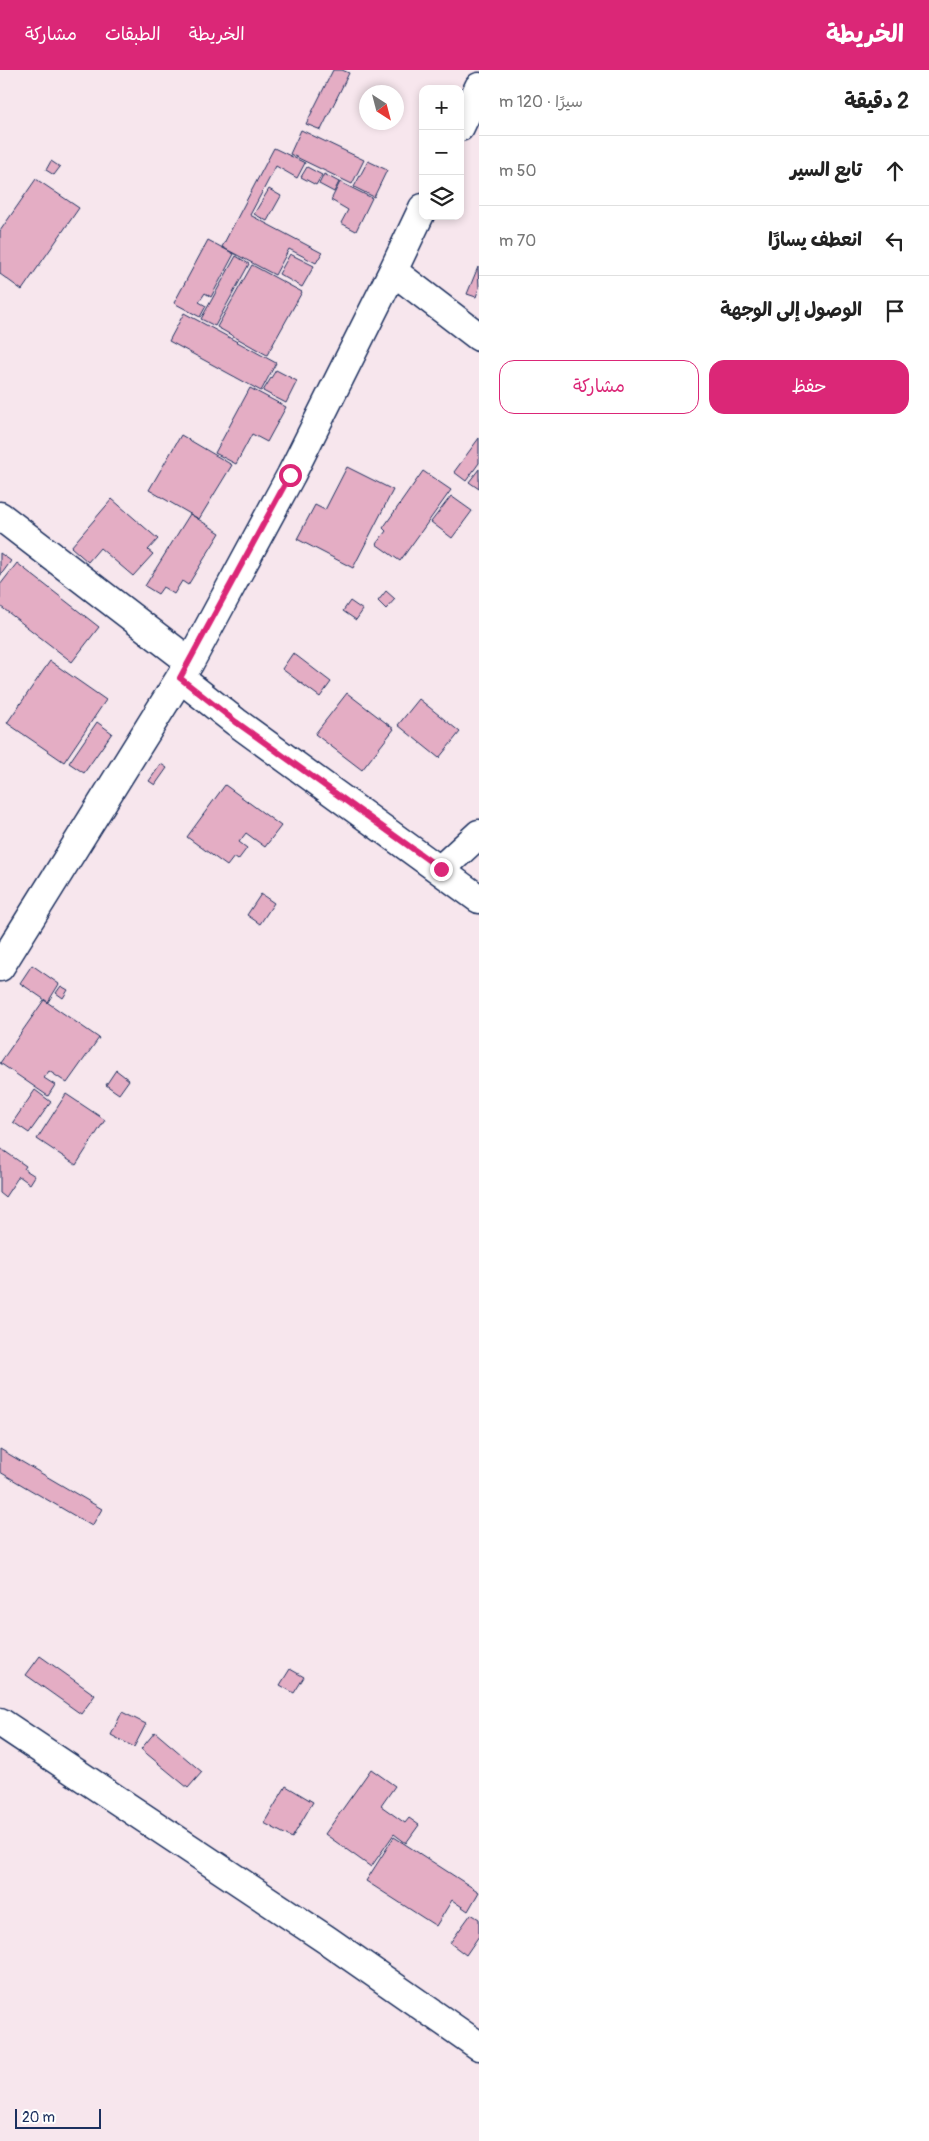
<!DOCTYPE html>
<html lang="ar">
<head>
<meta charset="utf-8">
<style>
	body { margin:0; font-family:Pangolin,"Playpen Sans Arabic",sans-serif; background:#f6f6f6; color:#222; direction:rtl }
	.controls { position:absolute; right:15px; top:15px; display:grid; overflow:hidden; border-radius:10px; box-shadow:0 2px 8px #0003 }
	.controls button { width:45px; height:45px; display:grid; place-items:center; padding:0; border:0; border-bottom:1px solid #e0e0e0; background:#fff; color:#222; font:25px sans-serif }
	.compass { position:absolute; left:359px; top:15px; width:45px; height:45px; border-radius:50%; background:#fff; box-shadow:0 2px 8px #0003; rotate:144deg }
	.scale { position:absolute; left:15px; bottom:12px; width:86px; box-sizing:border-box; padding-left:5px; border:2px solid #1b2f5e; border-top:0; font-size:14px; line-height:18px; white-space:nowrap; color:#1b2f5e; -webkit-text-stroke:4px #fff; paint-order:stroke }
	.stop { position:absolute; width:15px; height:15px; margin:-11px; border:4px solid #db2777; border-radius:50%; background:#fff }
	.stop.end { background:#db2777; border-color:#fff; box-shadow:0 1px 5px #0008 }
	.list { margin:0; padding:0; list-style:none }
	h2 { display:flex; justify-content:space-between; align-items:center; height:65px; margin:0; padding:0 20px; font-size:21px }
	h2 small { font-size:16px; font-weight:400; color:#767676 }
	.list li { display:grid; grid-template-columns:32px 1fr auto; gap:15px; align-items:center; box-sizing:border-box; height:70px; padding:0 20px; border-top:1px solid #e0e0e0 }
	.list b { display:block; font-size:19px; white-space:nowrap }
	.list em { font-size:16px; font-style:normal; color:#767676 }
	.actions { display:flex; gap:10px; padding:15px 20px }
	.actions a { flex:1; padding:11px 0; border:1px solid #db2777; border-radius:15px; text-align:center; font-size:18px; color:#db2777 }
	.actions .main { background:#db2777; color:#fff }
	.icon { flex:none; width:28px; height:28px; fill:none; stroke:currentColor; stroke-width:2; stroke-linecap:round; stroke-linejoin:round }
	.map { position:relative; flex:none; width:479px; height:2071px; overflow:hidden; direction:ltr }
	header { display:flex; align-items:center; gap:30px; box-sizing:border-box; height:70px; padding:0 25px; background:#db2777; color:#fff }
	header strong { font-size:24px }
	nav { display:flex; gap:28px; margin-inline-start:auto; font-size:18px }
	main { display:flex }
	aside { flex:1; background:#fff }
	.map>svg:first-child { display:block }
	.building { fill:#e4adc4; stroke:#1b2f5e }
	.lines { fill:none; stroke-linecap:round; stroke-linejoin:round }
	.street-casing { stroke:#1b2f5e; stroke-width:31 }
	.secondary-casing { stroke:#1b2f5e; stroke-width:31 }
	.street { stroke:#fff; stroke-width:28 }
	.secondary { stroke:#fff; stroke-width:28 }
	.route { stroke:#db2777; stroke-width:6 }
</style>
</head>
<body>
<header>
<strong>الخريطة</strong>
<nav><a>الخريطة</a><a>الطبقات</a><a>مشاركة</a></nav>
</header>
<main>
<aside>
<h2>2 دقيقة<small>سيرًا · 120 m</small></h2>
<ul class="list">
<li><svg class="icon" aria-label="ahead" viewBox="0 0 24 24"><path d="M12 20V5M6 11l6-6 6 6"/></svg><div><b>تابع السير</b></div><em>50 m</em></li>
<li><svg class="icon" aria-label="left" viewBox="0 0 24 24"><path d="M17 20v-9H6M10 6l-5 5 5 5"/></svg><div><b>انعطف يسارًا</b></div><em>70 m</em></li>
<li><svg class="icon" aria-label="arrive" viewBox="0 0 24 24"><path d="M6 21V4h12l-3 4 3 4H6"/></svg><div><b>الوصول إلى الوجهة</b></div></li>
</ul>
<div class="actions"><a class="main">حفظ</a><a>مشاركة</a></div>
</aside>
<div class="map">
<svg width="479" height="2071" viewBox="0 0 479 2071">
	<rect width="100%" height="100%" fill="#f7e6ed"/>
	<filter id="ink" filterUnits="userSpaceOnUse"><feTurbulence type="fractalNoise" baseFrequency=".02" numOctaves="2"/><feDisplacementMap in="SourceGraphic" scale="10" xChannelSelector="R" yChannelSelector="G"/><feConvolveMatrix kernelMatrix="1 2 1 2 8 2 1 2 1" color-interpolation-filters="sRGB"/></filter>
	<g filter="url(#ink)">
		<path class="building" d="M333,0H342L349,3L321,60L306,54Z
			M301,60L364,90L352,114L290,84Z
			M274,78L305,93L297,108L276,96L250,145L322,183L316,193L289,179L275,205L222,177Z
			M51,91L60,97L54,105L46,100Z
			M368,91L387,100L374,127L354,117Z
			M307,97L322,105L316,115L301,107Z
			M324,104L339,112L334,122L319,114Z
			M36,109L79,138L22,220L0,204V161Z
			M340,112L372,128L356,161L341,153L348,140L331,130Z
			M269,119L281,126L267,151L254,144Z
			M208,170L234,184L211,227L205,223L199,232L206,236L200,247L174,233Z
			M290,184L314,196L302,217L279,204Z
			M236,186L249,194L215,256L201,249Z
			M252,195L302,222L267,285L217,257Z
			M478,197L479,218L476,227L467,224Z
			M184,243L276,293L261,321L169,271Z
			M276,300L297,311L286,333L263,321Z
			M250,318L286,337L267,372L252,364L236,394L215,383Z
			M181,365L232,395L199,449L149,420Z
			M479,368V393L466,411L454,402Z
			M347,397L393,420L353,498L297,469L315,435L325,440Z
			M479,399V419L469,412Z
			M423,401L451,420L400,491L376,474L386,461L383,458Z
			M451,426L472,441L452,468L431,452Z
			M112,429L158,469L148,480L153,484L133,506L100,478L88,492L71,477Z
			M190,444L220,463L188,515L182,511L174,524L163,517L158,524L145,516Z
			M0,483L11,491L0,506Z
			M17,493L99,557L72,592L0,536V515Z
			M386,521L395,529L386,539L378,531Z
			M350,531L363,540L356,550L343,541Z
			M293,583L331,612L320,627L282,599Z
			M50,591L106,630L64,692L7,653Z
			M347,623L394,659L362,700L315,664Z
			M419,629L460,662L439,688L398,655Z
			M97,652L112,663L84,703L69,693Z
			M161,694L167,698L155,715L149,711Z
			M225,715L281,756L265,777L246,763L239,772L247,778L238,790L234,787L227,796L187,767Z
			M261,824L274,833L260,854L247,845Z
			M32,895L59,914L48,932L20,913Z
			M61,916L68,920L63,928L56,923Z
			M44,930L99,968L67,1013L49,1001L44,1008L55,1015L48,1026L0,993Z
			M116,1000L129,1010L119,1024L106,1015Z
			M35,1020L51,1032L29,1063L13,1052Z
			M66,1024L105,1050L76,1095L37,1069Z
			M0,1078L26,1096L24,1099L35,1106L30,1114L19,1106L5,1127L0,1123Z
			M0,1379L102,1439L92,1456L0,1402Z
			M40,1586L95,1625L81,1644L26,1605Z
			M290,1599L304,1607L294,1623L280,1615Z
			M122,1642L146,1654L134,1677L111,1665Z
			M155,1662L202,1702L188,1718L141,1679Z
			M371,1699L395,1716L381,1736L405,1753L409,1748L419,1755L406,1773L394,1764L371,1797L325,1764Z
			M286,1716L313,1732L292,1768L264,1753Z
			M394,1767L479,1822L468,1841L452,1830L436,1856L366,1811Z
			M471,1844L479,1849V1866L466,1885L450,1873Z"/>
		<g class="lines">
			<defs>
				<path id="street" d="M460,57L479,17
					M393,201L479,267
					M0,446L190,592
					M180,608L236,652L479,829
					M441,799L479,764
					M0,897L190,592L291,405L393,201L423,138"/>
				<path id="secondary" d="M0,1652L327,1870L479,1976"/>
			</defs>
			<use href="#street" class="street-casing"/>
			<use href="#secondary" class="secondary-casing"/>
			<use href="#street" class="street"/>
			<use href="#secondary" class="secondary"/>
		</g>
	</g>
	<g class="lines" filter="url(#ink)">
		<path class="route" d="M290,405L180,608L236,652L441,799"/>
	</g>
</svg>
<div class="controls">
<button>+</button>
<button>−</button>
<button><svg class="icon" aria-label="layers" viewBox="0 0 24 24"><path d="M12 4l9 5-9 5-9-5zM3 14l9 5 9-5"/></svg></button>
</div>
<svg class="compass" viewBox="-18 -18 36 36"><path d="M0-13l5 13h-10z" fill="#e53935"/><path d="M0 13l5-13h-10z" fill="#767676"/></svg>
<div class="scale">20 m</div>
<div class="stop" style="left:290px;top:405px"></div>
<div class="stop end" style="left:441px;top:799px"></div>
</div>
</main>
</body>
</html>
